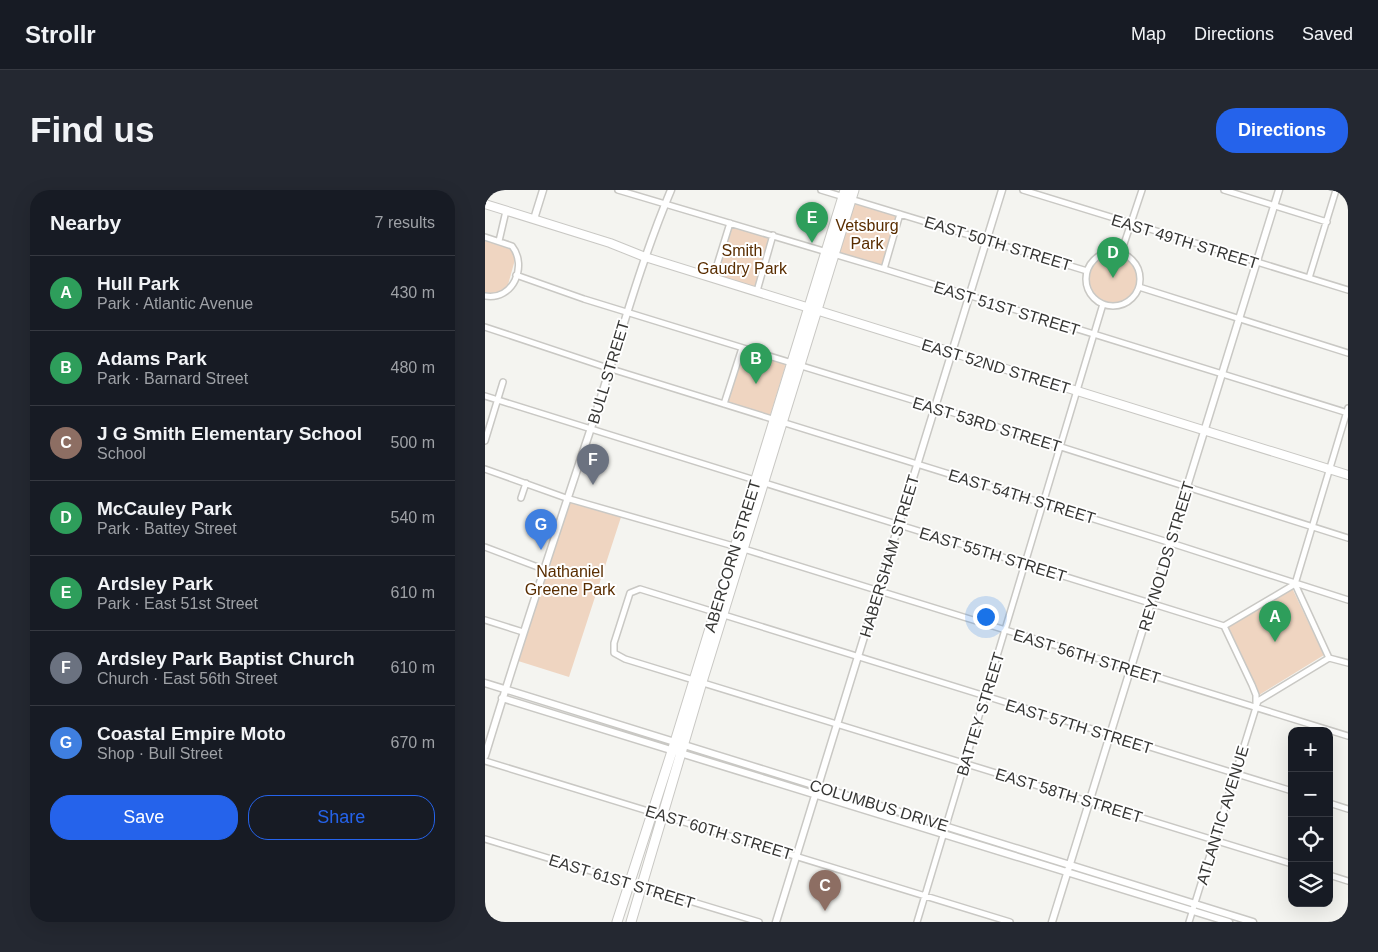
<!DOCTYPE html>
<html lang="en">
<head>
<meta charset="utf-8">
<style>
	body { margin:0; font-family:Helvetica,sans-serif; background:#242831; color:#f1f3f6 }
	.controls { position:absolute; right:15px; bottom:15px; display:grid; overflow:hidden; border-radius:10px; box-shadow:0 5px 20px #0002 }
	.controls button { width:45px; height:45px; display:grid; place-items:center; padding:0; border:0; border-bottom:1px solid #363941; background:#171b24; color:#f1f3f6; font:25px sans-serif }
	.you { position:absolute; left:500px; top:426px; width:18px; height:18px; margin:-12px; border:4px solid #fff; border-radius:50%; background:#1a73e8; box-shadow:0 0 0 8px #1a73e833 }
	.badge { display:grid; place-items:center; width:32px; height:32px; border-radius:50%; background:#2563eb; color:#fff; font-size:16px; font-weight:700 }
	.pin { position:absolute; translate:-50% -41px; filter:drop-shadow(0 1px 2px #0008) }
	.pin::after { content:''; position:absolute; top:26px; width:18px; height:15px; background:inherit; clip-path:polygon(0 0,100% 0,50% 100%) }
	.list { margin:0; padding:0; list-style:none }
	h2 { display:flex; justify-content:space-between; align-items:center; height:65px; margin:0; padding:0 20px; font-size:21px }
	h2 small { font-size:16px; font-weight:400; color:#9ea1a6 }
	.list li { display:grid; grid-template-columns:32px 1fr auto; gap:15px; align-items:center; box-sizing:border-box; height:75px; padding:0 20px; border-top:1px solid #363941 }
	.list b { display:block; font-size:19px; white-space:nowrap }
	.list p { margin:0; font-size:16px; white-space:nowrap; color:#9ea1a6 }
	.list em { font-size:16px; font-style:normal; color:#9ea1a6 }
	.actions { display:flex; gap:10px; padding:15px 20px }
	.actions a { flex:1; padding:11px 0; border:1px solid #2563eb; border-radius:20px; text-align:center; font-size:18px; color:#2563eb }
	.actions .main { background:#2563eb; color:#fff }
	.icon { flex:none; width:28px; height:28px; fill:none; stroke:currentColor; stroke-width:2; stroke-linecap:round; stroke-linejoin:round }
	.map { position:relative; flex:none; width:863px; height:732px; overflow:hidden; border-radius:20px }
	header { display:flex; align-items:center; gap:30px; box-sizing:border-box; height:70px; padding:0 25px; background:#171b24; border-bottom:1px solid #363941 }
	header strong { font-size:24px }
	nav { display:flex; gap:28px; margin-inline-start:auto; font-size:18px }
	.intro { display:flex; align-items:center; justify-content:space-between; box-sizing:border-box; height:120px; padding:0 30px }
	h1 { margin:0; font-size:35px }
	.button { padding:12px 22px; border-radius:20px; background:#2563eb; color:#fff; font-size:18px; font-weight:700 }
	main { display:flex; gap:30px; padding:0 30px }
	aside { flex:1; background:#171b24; border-radius:20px; box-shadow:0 5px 20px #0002 }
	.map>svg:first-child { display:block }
	.green { fill:#efd5c1 }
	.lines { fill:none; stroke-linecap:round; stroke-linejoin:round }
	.minor-casing { stroke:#c9c8c4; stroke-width:8 }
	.tertiary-casing { stroke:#c9c8c4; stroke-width:9 }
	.secondary-casing { stroke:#c9c8c4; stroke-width:10 }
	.primary-casing { stroke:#c9c8c4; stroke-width:11 }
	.minor { stroke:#fff; stroke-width:5 }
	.tertiary { stroke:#fff; stroke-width:6 }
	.secondary { stroke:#fff; stroke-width:8 }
	.primary { stroke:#fff; stroke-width:9 }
	.labels { text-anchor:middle; stroke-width:4; stroke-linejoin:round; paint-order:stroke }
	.park-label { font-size:16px; fill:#592d00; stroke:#fff }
	.street-label { font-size:16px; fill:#363634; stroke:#fff }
</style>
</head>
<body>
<header>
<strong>Strollr</strong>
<nav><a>Map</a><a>Directions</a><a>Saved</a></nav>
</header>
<div class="intro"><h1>Find us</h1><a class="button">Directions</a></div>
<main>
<aside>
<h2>Nearby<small>7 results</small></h2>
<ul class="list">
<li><span class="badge" style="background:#2e9e5b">A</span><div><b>Hull Park</b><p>Park · Atlantic Avenue</p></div><em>430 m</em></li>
<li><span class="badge" style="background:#2e9e5b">B</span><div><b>Adams Park</b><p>Park · Barnard Street</p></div><em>480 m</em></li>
<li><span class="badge" style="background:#8d6e63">C</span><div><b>J G Smith Elementary School</b><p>School</p></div><em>500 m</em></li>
<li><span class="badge" style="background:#2e9e5b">D</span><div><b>McCauley Park</b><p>Park · Battey Street</p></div><em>540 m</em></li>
<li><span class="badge" style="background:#2e9e5b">E</span><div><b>Ardsley Park</b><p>Park · East 51st Street</p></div><em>610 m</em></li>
<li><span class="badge" style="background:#6b7280">F</span><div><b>Ardsley Park Baptist Church</b><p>Church · East 56th Street</p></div><em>610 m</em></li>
<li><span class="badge" style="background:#3f7fe0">G</span><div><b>Coastal Empire Moto</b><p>Shop · Bull Street</p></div><em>670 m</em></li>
</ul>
<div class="actions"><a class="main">Save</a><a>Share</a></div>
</aside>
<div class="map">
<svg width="863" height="732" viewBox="0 0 863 732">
	<rect width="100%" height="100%" fill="#f4f4f0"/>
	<path class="green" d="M368,12L412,25L397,76L352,63Z
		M245,33L288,45L272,101L228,88Z
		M0,50L25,58L31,66L21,102L8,104L0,102Z
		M601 89a27 27 0 1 1 54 0a27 27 0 1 1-54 0Z
		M258,160L301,174L285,226L241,213Z
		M81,308L137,324L84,487L30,470Z
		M807,398L839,465L774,505L741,438Z"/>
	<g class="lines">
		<defs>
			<path id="minor" d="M133,0L399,79L863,223
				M336,0L602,81
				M538,0L863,100
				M739,0L842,32
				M0,47L27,56C43,76 28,111 0,106
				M14,51L21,21
				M601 89a27 27 0 1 1 54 0a27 27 0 1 1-54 0Z
				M636,63L657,0
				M399,79L415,24
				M31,85L99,109L450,217L863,348
				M228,88L245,33
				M824,88L851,0
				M654,97L863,163
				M272,101L288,45
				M0,137L123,178L686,353L863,410
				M0,206L739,436
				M239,214L257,158
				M0,251L18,192
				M0,279L81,308L259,359L863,546
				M36,308L41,293
				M0,357L58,379
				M0,430L38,442
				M739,436L767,495L771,505V514
				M739,436L810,394
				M844,468L810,394L863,218
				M844,468L863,473
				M0,571L525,732
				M807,601L155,399L145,403L129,453V463L140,469L807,674
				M844,613L863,619
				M0,649L274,732
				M844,685L863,691
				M0,731L3,732
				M432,732L618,114
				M704,732L773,511L844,468"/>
			<path id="tertiary" d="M49,29L58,0
				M0,493L768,732
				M17,508L744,732
				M0,566C33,457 69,349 105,241C132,160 153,78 186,0
				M291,732L517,0
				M567,732L794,0
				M862,732L863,729"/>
			<path id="secondary" d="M0,14L125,53L160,67L863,285"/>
			<path id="primary" d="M132,732L190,552L360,0
				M146,732L217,492L369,0"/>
		</defs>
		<use href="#minor" class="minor-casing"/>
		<use href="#tertiary" class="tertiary-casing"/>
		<use href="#secondary" class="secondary-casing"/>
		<use href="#primary" class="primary-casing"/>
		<use href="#minor" class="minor"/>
		<use href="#tertiary" class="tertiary"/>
		<use href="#secondary" class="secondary"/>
		<use href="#primary" class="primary"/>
	</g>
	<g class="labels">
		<g class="park-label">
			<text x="382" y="41">Vetsburg<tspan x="382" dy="18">Park</tspan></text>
			<text x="257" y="66">Smith<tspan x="257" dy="18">Gaudry Park</tspan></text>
			<text x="85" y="387">Nathaniel<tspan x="85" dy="18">Greene Park</tspan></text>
		</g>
		<g class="street-label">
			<text transform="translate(700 51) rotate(17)" y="6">EAST 49TH STREET</text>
			<text transform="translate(513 53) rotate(17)" y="6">EAST 50TH STREET</text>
			<text transform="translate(522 118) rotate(17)" y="6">EAST 51ST STREET</text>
			<text transform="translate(511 176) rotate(17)" y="6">EAST 52ND STREET</text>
			<text transform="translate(123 182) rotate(-73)" y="6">BULL STREET</text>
			<text transform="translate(502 234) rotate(17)" y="6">EAST 53RD STREET</text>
			<text transform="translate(537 306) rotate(17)" y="6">EAST 54TH STREET</text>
			<text transform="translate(508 364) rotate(17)" y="6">EAST 55TH STREET</text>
			<text transform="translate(247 366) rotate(-73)" y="6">ABERCORN STREET</text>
			<text transform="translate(404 366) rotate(-73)" y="6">HABERSHAM STREET</text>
			<text transform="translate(681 366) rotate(-73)" y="6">REYNOLDS STREET</text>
			<text transform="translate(602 466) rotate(17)" y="6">EAST 56TH STREET</text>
			<text transform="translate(495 524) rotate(-73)" y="6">BATTEY STREET</text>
			<text transform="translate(594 536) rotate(17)" y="6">EAST 57TH STREET</text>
			<text transform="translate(584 605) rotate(17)" y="6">EAST 58TH STREET</text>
			<text transform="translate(394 615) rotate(17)" y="6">COLUMBUS DRIVE</text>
			<text transform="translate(737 625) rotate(-73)" y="6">ATLANTIC AVENUE</text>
			<text transform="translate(234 642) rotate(17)" y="6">EAST 60TH STREET</text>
			<text transform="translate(137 691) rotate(17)" y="6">EAST 61ST STREET</text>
		</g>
	</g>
</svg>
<div class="controls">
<button>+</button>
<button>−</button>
<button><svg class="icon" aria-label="locate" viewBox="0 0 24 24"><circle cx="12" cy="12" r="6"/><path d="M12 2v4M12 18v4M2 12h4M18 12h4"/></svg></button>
<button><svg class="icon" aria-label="layers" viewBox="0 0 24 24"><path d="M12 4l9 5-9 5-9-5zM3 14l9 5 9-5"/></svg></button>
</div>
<div class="you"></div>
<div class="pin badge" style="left:790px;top:452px;background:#2e9e5b">A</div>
<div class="pin badge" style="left:271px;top:194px;background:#2e9e5b">B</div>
<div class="pin badge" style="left:340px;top:721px;background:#8d6e63">C</div>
<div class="pin badge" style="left:628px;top:88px;background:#2e9e5b">D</div>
<div class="pin badge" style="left:327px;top:53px;background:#2e9e5b">E</div>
<div class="pin badge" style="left:108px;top:295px;background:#6b7280">F</div>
<div class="pin badge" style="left:56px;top:360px;background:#3f7fe0">G</div>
</div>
</main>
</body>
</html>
